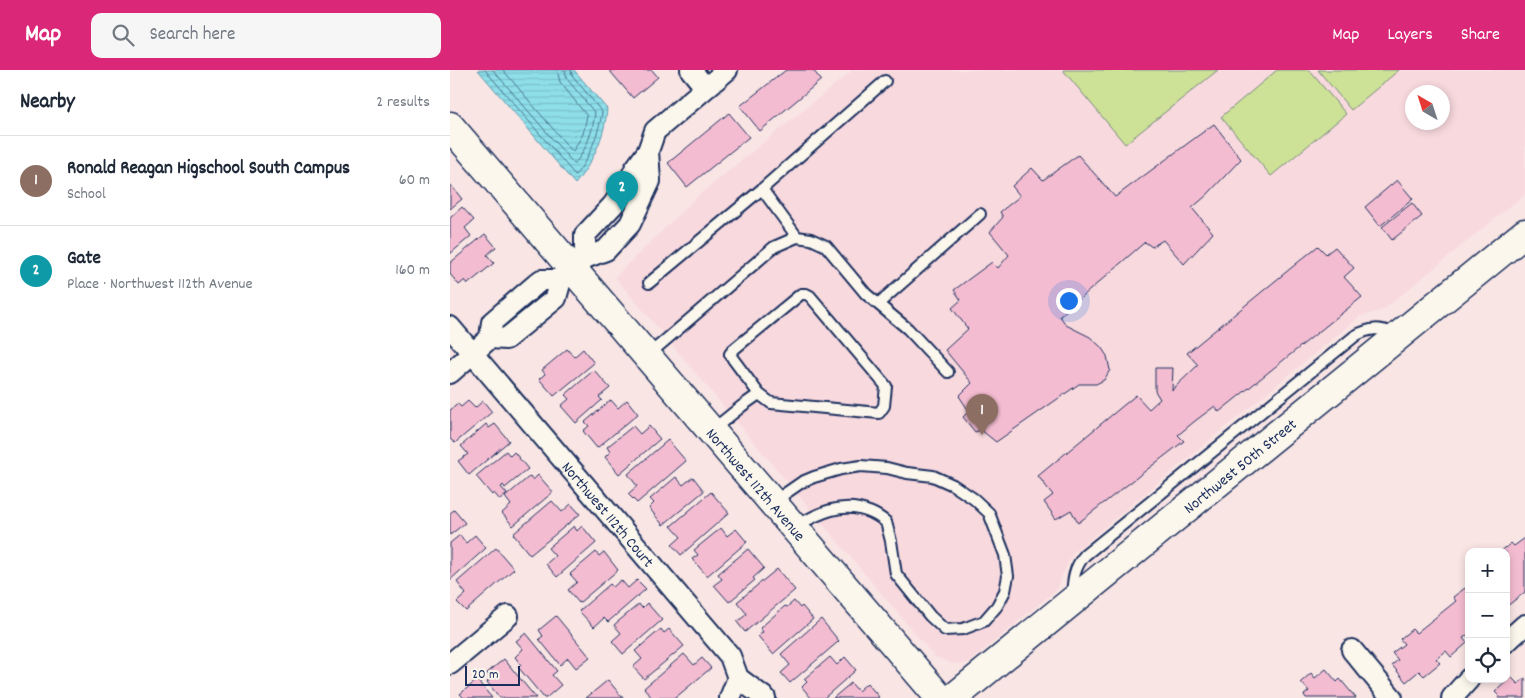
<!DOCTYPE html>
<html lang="en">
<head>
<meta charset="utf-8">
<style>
	body { margin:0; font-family:Dekko,sans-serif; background:#f6f6f7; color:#1f2937 }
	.controls { position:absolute; right:15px; bottom:15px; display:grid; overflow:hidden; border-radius:10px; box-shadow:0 2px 8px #0003 }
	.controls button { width:45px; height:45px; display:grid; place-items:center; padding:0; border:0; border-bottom:1px solid #e0e1e3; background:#fff; color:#1f2937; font:25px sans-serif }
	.compass { position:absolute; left:955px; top:15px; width:45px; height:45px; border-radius:50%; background:#fff; box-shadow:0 2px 8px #0003; rotate:321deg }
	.scale { position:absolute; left:15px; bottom:12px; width:55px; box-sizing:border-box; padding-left:5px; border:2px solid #1b2f5e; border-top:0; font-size:14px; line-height:18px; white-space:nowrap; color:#1b2f5e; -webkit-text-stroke:4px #fbf7ec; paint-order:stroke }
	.you { position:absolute; left:618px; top:230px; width:18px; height:18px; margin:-12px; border:4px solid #fff; border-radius:50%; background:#1a73e8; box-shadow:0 0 0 8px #1a73e833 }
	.badge { display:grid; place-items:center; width:32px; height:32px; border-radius:50%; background:#db2777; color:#fff; font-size:16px; font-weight:700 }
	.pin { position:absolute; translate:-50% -41px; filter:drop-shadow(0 1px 2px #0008) }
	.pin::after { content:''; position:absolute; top:26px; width:18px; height:15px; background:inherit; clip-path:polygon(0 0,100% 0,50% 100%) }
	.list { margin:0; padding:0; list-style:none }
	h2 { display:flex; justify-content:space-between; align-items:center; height:65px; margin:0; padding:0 20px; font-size:21px }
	h2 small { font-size:16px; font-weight:400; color:#747a83 }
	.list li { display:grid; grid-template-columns:32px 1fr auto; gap:15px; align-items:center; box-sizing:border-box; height:90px; padding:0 20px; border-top:1px solid #e0e1e3 }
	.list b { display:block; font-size:19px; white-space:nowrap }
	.list p { margin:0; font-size:16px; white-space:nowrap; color:#747a83 }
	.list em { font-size:16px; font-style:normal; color:#747a83 }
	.icon { flex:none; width:28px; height:28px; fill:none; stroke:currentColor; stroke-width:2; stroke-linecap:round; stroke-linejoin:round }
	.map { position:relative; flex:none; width:1075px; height:628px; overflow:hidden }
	header { display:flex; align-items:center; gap:30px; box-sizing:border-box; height:70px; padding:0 25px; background:#db2777; color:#fff }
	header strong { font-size:24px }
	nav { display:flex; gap:28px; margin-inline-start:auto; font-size:18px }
	.search { width:350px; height:45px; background:#f6f6f7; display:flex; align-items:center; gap:12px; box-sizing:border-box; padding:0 18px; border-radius:10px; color:#747a83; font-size:19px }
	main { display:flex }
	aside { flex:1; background:#fff }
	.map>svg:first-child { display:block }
	.built { fill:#f8d9de; fill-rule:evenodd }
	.grass { fill:#cee297; stroke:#74887a }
	.water { fill:url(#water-rules); stroke:#6099b1 }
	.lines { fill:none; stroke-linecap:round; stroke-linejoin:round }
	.shore { stroke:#497596; stroke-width:1 }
	.building { fill:#f4bcd1; stroke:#1b2f5e }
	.lane-casing { stroke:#1b2f5e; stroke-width:14 }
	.street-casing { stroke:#1b2f5e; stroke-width:24 }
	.secondary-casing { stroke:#1b2f5e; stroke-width:31 }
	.lane { stroke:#fbf7ec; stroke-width:10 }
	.street { stroke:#fbf7ec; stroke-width:20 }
	.secondary { stroke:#fbf7ec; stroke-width:28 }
	.labels { text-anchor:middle; stroke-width:4; stroke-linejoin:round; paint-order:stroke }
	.street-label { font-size:16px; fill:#1b2f5e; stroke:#fbf7ec }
</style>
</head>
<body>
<header>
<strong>Map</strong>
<div class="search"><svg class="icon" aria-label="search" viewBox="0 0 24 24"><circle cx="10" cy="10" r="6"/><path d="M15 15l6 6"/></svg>Search here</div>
<nav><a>Map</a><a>Layers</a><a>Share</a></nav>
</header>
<main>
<aside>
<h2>Nearby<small>2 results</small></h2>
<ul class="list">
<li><span class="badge" style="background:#8d6e63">1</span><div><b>Ronald Reagan Higschool South Campus</b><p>School</p></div><em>60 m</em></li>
<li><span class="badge" style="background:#0f9aa8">2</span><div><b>Gate</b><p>Place · Northwest 112th Avenue</p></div><em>160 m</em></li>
</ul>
</aside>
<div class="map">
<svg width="1075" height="628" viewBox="0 0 1075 628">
	<defs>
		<pattern id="water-rules" width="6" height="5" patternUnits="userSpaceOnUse" patternTransform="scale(1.25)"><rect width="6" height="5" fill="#8edfe9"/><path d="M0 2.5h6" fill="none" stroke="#7ac0ca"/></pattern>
	</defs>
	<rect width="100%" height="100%" fill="#f9e5e4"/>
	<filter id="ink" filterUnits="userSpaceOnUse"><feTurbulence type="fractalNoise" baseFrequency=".02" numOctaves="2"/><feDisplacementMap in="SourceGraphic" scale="10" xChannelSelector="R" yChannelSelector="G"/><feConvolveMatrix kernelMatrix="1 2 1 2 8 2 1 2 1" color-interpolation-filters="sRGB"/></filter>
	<g filter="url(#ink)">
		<path class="built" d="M403,0H1075V124L933,240L910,246L623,483L613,503L607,519L522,590L512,594L500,593L484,586L165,207L249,125ZM962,22H992V52H962Z"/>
		<path class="grass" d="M613,0H768L675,74Z
			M827,0H859L896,44L821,106L771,47Z
			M868,0H949L901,40Z"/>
		<path class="water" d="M28,0H124L157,39C155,67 142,93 125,114Z"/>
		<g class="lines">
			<path class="shore" d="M35,0L125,105C138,93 150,59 152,42L122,5L121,0
				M43,0L124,94C136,82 143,60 145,43L117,9L115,0
				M53,0L121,80L123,81L133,64L137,46L110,12L107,0"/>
		</g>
		<path class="building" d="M159,0H202L208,7L183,28Z
			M336,0H363L371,10L310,61L290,36Z
			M279,43L299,67L237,117L218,93Z
			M764,54L791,89L757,125L742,138L763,163L734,194L713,170L702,177L695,172L610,246L616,255L640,267L651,277L657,286L660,300L654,310L646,314H629L546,372L531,360L525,362L513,347L519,341L509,326L522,313L495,280L518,259L502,238L511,230L504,220L542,192L548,198L559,185L540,162L553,147L550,142L570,126L562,116L582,98L593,110L628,85L665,127Z
			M947,110L963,129L930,156L915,137Z
			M0,114L12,129L0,139Z
			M962,133L972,146L942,170L932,157Z
			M12,137L24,150L15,158L21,166L0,184V148Z
			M35,164L46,177L37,185L44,193L18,214L15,210L9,215L0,204V193Z
			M868,176L876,184L885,177L904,198L894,207L912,227L769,342L765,336L745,351L728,365L734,371L628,453L621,440L606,449L594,432L603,425L588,406L686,325L699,339L710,329L705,321V298H723L722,320L748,295L737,283Z
			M117,279L124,287L133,279L144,293L104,326L89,309L95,304L92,300Z
			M144,300L160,318L149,327L152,330L126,353L111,336L119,329L115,325Z
			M161,330L168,338L177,330L188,344L147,378L133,361L139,356L135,352Z
			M18,331L25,338L33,331L42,342L5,373L0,369V340L8,334L11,337Z
			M36,354L39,358L45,354L59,371L19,405L8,391L18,384L11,376Z
			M183,356L190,364L199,356L210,369L169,404L155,387L160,382L157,377Z
			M218,370L236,391L187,433L178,424L187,416L178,404Z
			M56,381L60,386L64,382L78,399L55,418L53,415L51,417L57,424L50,430L44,423L42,425L26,406Z
			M88,405L103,422L63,456L52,443L61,435L55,427L80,406L83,410Z
			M226,407L233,415L243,407L254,421L213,455L199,438L204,433L200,429Z
			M261,422L279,443L231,485L222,475L231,467L221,456Z
			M102,431L112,442L121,434L130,444L80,485L63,464Z
			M4,440L15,453L0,465V443Z
			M124,456L127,461L132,456L146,473L107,507L96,494L105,486L98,478Z
			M271,458L277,466L286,459L297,472L257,506L242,489L248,485L244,480Z
			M10,465L16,473L25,465L36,478L0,510V473Z
			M1075,468V522L1056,537V482H1050L1061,473L1064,476Z
			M46,478L64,499L16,541L7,532L16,524L7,512Z
			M298,479L314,498L303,508L305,510L279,532L264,515L272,509L268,504Z
			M146,482L149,486L154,482L168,500L129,533L118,520L127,512L120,504Z
			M327,499L345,520L295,562L287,552L297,544L287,532Z
			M171,510L178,518L187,510L196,519L158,552L154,548L144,557L129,541L160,514L163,517Z
			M1015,518L1019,523V564L1013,568L1017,573L1001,587L996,581L986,589L990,593L974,606L969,601L956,612L942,595L948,590L942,583L954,574L950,569L962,559L966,563L1006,531L1003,527Z
			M344,531L350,538L352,536L363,549L323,584L308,566L313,562L310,558L335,536L337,537Z
			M197,533L212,550L173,584L162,571L171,563L164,555L189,534L192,538Z
			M106,546L140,587L126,598L118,588L110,595L89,569L93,566L89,560Z
			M371,549L389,571L340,613L331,603L340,595L331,584Z
			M211,559L214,563L219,559L234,576L194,609L183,597L192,589L185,581Z
			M76,563L107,601L102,605L111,615L96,628H94L68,597L71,595L65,587L73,579L66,571Z
			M234,584L244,595L252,588L261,598L225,628H202L194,618Z
			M380,587L387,595L395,587L406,600L374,628H361L352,617L357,612L354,609Z
			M54,589L86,628H50L37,612L41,609L37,603Z
			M876,599L887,612L890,609L906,628H856L854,625L859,621L851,612L861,603L865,608Z
			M1061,607L1068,614L1075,608V628H1048L1049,626L1045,622Z
			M27,610L42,628H14L10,624Z
			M158,610L173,628H136Z
			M401,613L408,621L417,613L429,627L427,628H383Z"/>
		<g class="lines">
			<defs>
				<path id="lane" d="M312,119L347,167
					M199,213L312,119L435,11
					M428,234L530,144
					M197,286L324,177L347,167L361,169L376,176L416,224L458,259L498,302
					M261,361L292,336L309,324L283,289L280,284L283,280L351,224H356L360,226L436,316L434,336L429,343L321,333L309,324
					M323,432L352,412L364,407L391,399L411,396L437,398L457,403L483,406L503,415L524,429L539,443L555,485L558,506L555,521L547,536L534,551L513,559L495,560L480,546L446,504L441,471L436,452C431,448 425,444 419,442C393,431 368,443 345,457
					M622,526C623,510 624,497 635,485L905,266C921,257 929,258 946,264"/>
				<g id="street">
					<path d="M241,0L255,17"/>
					<path d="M135,188V165L163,135L179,112L185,99L198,81L205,61L277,0"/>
					<path id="s1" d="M0,257L280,586L288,608L315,628"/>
					<path d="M40,268L56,269L106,228L111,210L124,200L135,188L156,180L180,154L200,111L198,81"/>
					<path d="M0,303L40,268L42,252L91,210H111"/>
					<path d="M1056,572L1075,555"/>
					<path d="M902,580L942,628"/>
					<path d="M0,594L58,546"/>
					<path d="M280,628L288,608"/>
					<path d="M1002,628L1019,609"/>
				</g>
				<g id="secondary">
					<path id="s2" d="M0,56L490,628"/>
					<path id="s3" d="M503,628L1075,163"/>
				</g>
			</defs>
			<use href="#lane" class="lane-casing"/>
			<use href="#street" class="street-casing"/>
			<use href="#secondary" class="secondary-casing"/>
			<use href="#lane" class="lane"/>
			<use href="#street" class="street"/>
			<use href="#secondary" class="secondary"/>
		</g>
	</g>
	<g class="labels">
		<g class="street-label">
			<text dy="6" stroke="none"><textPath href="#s3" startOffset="369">Northwest 50th Street</textPath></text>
			<text dy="6" stroke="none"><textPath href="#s2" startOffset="471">Northwest 112th Avenue</textPath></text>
			<text dy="6" stroke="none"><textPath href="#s1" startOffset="245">Northwest 112th Court</textPath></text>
		</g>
	</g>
</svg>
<div class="controls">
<button>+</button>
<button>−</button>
<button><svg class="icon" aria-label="locate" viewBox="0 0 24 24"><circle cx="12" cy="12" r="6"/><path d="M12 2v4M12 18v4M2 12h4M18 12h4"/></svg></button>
</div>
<svg class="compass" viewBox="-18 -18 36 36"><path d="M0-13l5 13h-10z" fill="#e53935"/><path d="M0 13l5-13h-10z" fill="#747a83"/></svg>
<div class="scale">20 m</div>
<div class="you"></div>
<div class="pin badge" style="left:532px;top:365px;background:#8d6e63">1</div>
<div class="pin badge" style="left:172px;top:142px;background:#0f9aa8">2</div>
</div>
</main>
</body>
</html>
